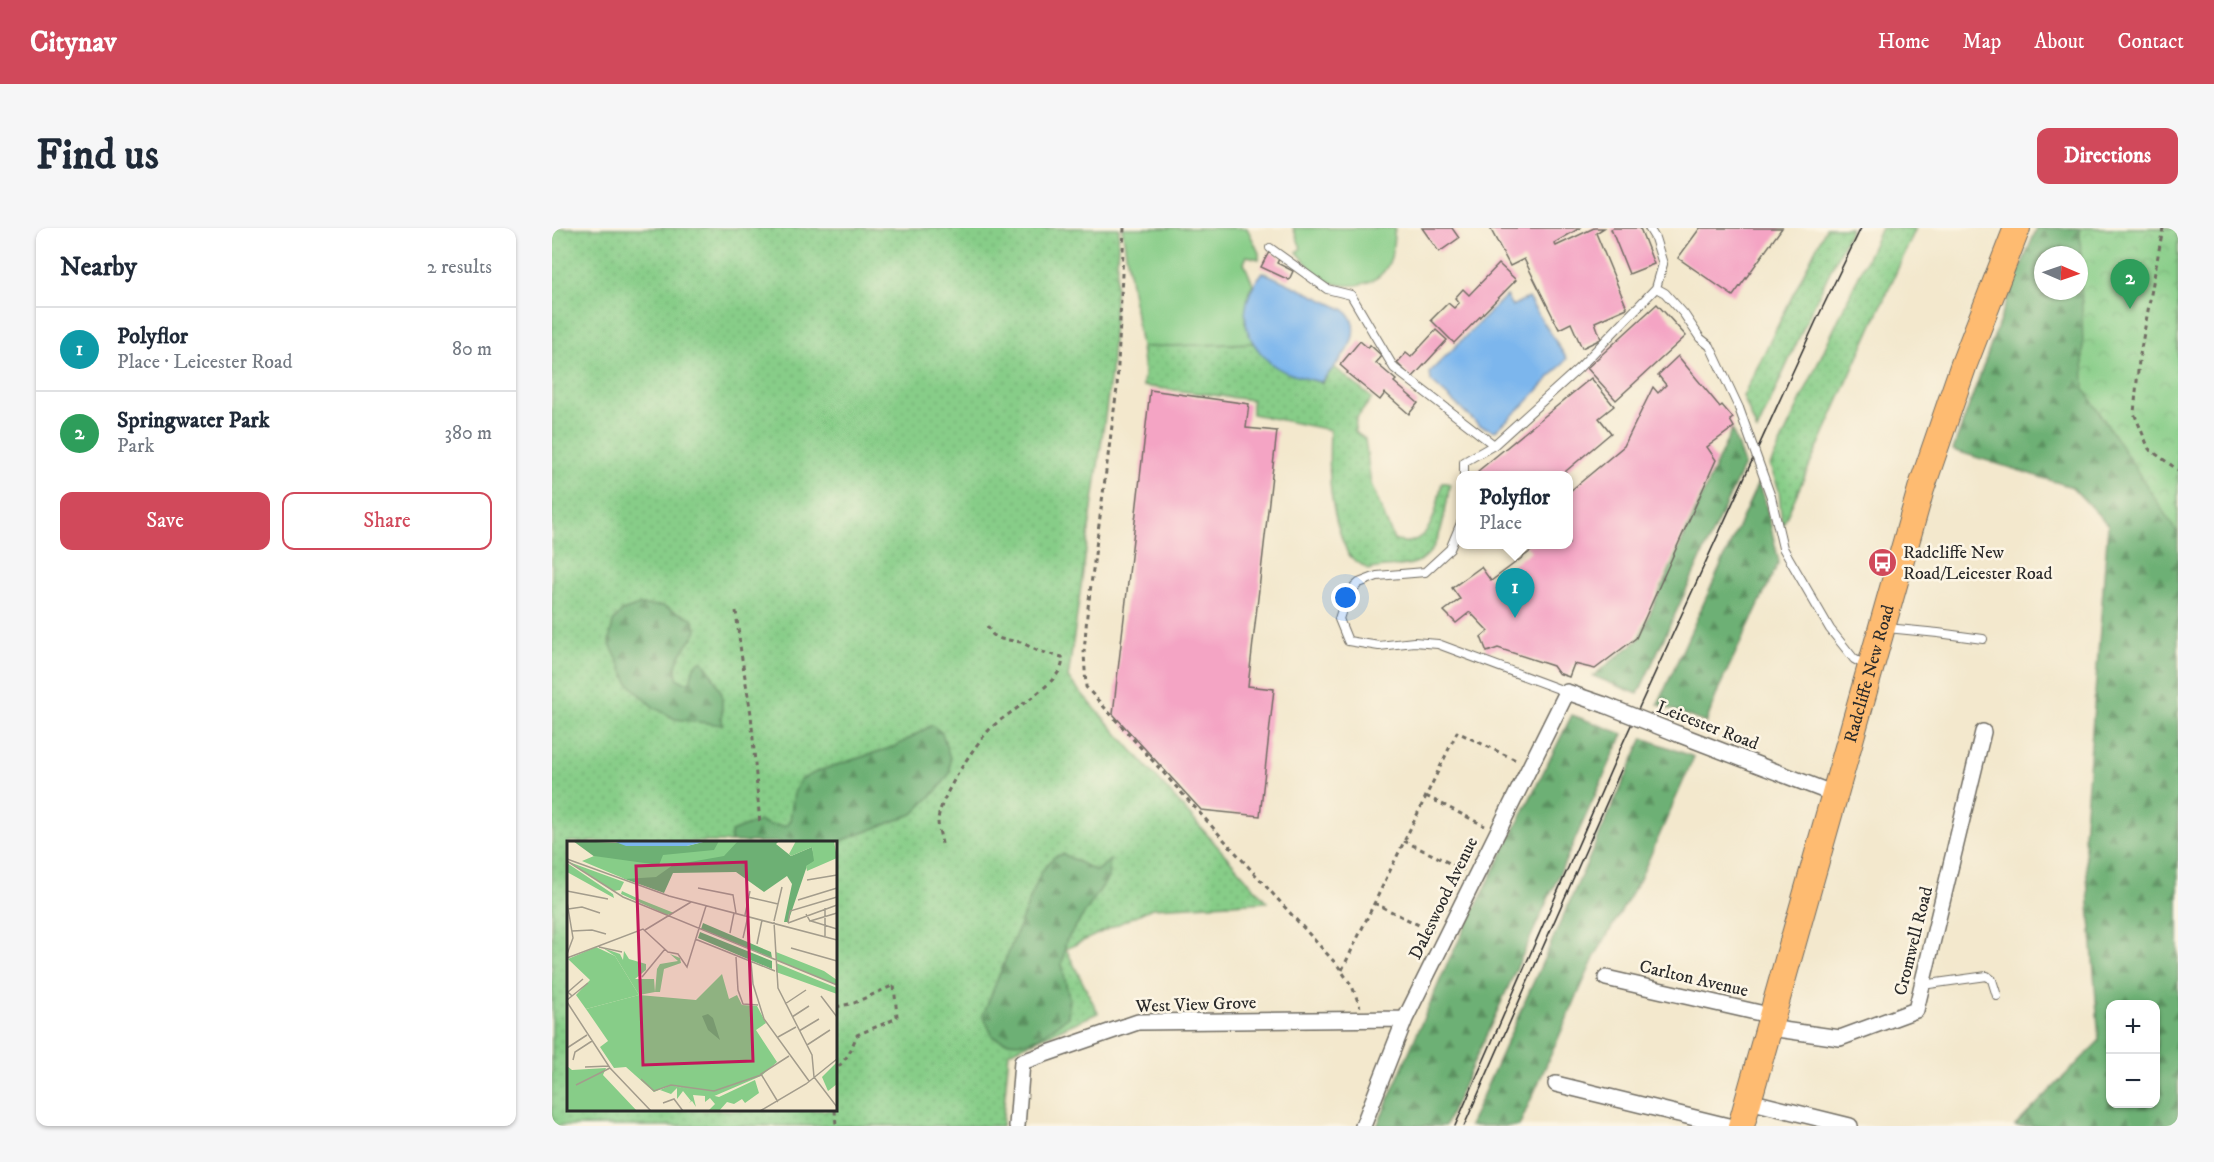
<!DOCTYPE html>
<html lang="en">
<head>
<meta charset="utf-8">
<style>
	body { margin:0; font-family:"IM FELL DW Pica",serif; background:#f6f6f7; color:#1f2937 }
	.controls { position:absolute; right:18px; bottom:18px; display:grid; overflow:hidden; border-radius:12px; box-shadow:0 2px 4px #0004 }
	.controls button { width:54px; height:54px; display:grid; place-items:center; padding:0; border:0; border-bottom:2px solid #e0e1e3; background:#fff; color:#1f2937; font:30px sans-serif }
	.compass { position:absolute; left:1482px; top:18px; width:54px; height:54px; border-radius:50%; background:#fff; box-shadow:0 2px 4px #0004; rotate:92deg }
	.you { position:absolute; left:794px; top:370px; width:21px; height:21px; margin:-15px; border:4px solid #fff; border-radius:50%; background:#1a73e8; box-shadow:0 0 0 9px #1a73e833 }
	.badge { display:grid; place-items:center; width:39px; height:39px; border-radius:50%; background:#d1495b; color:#fff; font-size:20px; font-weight:700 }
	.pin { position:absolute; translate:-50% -50px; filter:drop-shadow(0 2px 3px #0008) }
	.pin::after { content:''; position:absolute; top:32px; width:21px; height:18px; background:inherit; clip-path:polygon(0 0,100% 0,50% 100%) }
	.popup { position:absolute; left:904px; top:243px; width:117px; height:78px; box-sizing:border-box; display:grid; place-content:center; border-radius:12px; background:#fff; filter:drop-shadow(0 2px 4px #0005); font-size:20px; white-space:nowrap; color:#747a83 }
	.popup b { font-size:22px; color:#1f2937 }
	.popup::after { content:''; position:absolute; left:50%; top:100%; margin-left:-12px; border:12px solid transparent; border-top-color:#fff }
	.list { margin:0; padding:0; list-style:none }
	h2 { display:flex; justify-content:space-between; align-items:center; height:78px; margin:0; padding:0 24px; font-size:26px }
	h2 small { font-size:20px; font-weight:400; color:#747a83 }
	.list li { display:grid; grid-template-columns:39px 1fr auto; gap:18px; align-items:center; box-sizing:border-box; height:84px; padding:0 24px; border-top:2px solid #e0e1e3 }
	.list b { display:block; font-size:22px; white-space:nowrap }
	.list p { margin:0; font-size:20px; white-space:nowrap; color:#747a83 }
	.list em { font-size:20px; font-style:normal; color:#747a83 }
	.actions { display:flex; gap:12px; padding:18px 24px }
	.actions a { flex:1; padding:14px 0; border:2px solid #d1495b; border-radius:12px; text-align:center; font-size:21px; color:#d1495b }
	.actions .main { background:#d1495b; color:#fff }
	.map { position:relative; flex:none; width:1626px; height:898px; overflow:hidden; border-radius:12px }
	header { display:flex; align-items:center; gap:36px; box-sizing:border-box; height:84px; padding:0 30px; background:#d1495b; color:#fff }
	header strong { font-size:28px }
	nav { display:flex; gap:33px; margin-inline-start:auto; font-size:21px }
	.intro { display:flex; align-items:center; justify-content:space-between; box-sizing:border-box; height:144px; padding:0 36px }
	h1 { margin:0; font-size:42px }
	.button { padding:15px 27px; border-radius:12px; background:#d1495b; color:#fff; font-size:21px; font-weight:700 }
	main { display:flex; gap:36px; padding:0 36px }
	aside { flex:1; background:#fff; border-radius:12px; box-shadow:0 2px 4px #0004 }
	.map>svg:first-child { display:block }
	.grass { fill:url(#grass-dots); stroke:#597c5a; stroke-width:1.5; fill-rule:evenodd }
	.forest { fill:url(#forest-firs); stroke:#4c6e50; stroke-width:1.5; fill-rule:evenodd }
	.park { fill:url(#park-crowns); stroke:#597c5a; stroke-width:1.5 }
	.garden { fill:#87cd88; stroke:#597c5a; stroke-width:1.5 }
	.water { fill:#7cb6ed; stroke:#54708c; stroke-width:1.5 }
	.building { fill:#f4a4c4 }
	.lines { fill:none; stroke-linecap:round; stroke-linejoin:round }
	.lane-casing { stroke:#716d64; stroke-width:10 }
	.street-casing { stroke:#716d64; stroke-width:18 }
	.primary-casing { stroke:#716d64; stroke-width:28 }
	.path { stroke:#716d64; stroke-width:3; stroke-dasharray:4.5 4.5; stroke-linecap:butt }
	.lane { stroke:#fff; stroke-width:8 }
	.street { stroke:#fff; stroke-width:15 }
	.primary { stroke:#febb71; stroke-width:26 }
	.tram { stroke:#2b2b2b; stroke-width:1.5 }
	.lane-bridge-casing { stroke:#716d64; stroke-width:10; stroke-linecap:butt }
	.street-bridge-casing { stroke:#716d64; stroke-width:18; stroke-linecap:butt }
	.lane-bridge { stroke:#fff; stroke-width:8 }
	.street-bridge { stroke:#fff; stroke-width:15 }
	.labels { text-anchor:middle; stroke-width:5; stroke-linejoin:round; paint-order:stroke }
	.poi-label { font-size:18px; fill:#2b2b2b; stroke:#fcf5e5; text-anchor:start }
	.street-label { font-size:18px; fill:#2b2b2b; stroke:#fcf5e5 }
	.inset-road { fill:none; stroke:#a39c8c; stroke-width:1.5 }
	.view { fill:#c2185b; fill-opacity:0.15; stroke:#c2185b; stroke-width:3 }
	.inset-edge { fill:none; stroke:#2b2b2b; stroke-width:3 }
</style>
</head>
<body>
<header>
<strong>Citynav</strong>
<nav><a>Home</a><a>Map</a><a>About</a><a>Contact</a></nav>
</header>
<div class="intro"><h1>Find us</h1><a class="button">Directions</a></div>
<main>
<aside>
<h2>Nearby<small>2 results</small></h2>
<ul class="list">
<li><span class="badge" style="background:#0f9aa8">1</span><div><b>Polyflor</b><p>Place · Leicester Road</p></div><em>80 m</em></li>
<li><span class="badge" style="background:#2e9e5b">2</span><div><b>Springwater Park</b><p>Park</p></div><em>380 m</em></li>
</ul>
<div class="actions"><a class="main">Save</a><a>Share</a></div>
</aside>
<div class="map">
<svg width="1626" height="898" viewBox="0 0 1626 898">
	<defs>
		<pattern id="grass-dots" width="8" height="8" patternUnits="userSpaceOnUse" patternTransform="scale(1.5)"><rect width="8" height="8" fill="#87cd88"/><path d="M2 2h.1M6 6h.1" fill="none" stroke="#75b076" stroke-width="1.8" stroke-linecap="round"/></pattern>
		<pattern id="forest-firs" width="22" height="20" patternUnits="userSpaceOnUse" patternTransform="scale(1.5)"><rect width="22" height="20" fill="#6db074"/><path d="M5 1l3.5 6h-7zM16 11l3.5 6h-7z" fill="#5a8f5f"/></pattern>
		<pattern id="park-crowns" width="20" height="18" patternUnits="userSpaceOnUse" patternTransform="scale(1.5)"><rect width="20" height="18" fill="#87cd88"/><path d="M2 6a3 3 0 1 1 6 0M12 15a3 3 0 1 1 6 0" fill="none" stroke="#75b076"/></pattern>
	</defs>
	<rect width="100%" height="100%" fill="#fcf5e5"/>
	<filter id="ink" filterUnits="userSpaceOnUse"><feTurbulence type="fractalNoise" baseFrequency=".0167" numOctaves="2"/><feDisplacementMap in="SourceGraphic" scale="12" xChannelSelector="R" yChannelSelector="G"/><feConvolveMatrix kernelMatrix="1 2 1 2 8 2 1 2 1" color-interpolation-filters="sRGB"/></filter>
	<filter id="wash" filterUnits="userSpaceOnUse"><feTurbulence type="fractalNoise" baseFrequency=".008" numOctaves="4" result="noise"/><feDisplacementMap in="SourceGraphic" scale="24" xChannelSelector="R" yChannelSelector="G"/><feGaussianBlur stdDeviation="1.35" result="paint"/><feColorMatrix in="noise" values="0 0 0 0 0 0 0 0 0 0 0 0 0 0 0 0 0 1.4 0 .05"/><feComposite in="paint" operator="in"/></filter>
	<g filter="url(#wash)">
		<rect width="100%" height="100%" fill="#f3e8cd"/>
		<path class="grass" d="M0,0H567L559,146L516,450L715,674L600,680L514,721L546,785L457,824L450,898H0ZM16,614H284V882H16Z
			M1274,0H1299L1259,83L1205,203L1191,168Z
			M1329,0H1364L1230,299L1227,262L1218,238Z
			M701,115C727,145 733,143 770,155L782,139L820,170L804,191L803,204L813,211L819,256L842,312C846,313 852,315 856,314C883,309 885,275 890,254L898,256C893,280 891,325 863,335C849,340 832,337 817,342L801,331L796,326C777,283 776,248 778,202L700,186V172L591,158L592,144L589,119Z"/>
		<path class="forest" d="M1485,0H1626V898H1463L1547,813L1532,607L1556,297L1520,259L1401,222L1458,64ZM1491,27H1527V63H1491ZM1558,776H1604V876H1558Z
			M1180,201L1192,237L1086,466L1041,448L1086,412Z
			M1206,255L1213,273L1227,334L1167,460L1154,495L1106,476Z
			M87,377L111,378L140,390L145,403C136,419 118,432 126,451L132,454H138L142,438L150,432L158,443L170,466V497L123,491L101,479L77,456L57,414L61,394L70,383Z
			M1020,487L1071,506L893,898H825L895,736Z
			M380,497L390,505L398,530V545L388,559L361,586L284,615L179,614V604L207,593L218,597L234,598L238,592L242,565L248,552L266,543L344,518Z
			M1091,510L1142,529L1088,651L1043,728L967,898H917Z
			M511,626L544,643L558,632L556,650L514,713L510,736L517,770L516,789C490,808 474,824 441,809L431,787L489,644L502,629Z"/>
		<path class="park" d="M1528,0H1626V306L1532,161Z"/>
		<path class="garden" d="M570,0H695L707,25V31L695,28L692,35L701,56L697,63L693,94L701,115L589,119Z
			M741,0H843C841,10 842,23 838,32C829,58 798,62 775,53C762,48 754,34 745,24L749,20Z"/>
		<path class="water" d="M711,44L793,82C817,107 786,134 769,154C753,150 735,147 721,137C716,134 712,128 708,124C686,98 690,69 711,44Z
			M954,68L960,78L976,70L1015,131L972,177L943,203L927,197L879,153L878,144Z"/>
		<g id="blocks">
			<path class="building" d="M870,0H900L907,10L887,24Z
				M938,0H1028L1002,15L1004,18L1042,0H1052L1044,5L1075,80L1043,94L1049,111L1030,120L1019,95L1007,101L972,31L958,38Z
				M1061,0H1088L1102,36L1077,46L1059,1Z
				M1148,0H1230L1181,68L1126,30Z
				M717,24L728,29L725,35L741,43L737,52L709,39Z
				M947,36L964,52L902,115L879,92L896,75L902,80L907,75L903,70L911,61L917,67Z
				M1105,76L1134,108L1064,172L1035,140Z
				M884,102L895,112L860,150L845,135L854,125L859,129Z
				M808,113L816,120L818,117L830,128L824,135L844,152L842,154L866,175L857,186L833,165L828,172L795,145L796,144L788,137Z
				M1126,128L1168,179L1170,177L1181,190L1178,192L1182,199L1155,219L1164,232L1084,410L1043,441L1022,436L1017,449L1006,445L1001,438L946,420L935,424L929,409L936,403L918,384L904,395L892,383L908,371L900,360L929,339L939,353L979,323L973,316H1017V264L1072,218L1101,159L1106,165L1114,157L1106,147Z
				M1039,150L1062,178L1047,190L1059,205L1008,248H930L926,243Z
				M598,162L697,176L694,200L725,203L696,458L722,461L708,588L649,582L561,486Z"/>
		</g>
	</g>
	<g filter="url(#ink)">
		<use href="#blocks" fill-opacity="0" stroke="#716d64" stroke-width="1.5"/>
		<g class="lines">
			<defs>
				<path id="lane" d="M718,20L775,61L799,67L842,140L942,217
					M1104,60L1113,65L1132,86L1148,110L1158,118L1187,180
					M912,248V234L942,217L1026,141L1104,60L1111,36L1103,10L1097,0
					M1219,269L1231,320L1278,401L1302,431L1315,438
					M909,295L898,321L873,344L825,348L807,355L795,366L787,391L796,413L827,418L862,414L886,416L1015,464
					M1335,400L1386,405L1431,411
					M1370,757L1435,748L1440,752L1445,768"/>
				<path id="street" d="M1126,506L1282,566
					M1054,750L1221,788
					M1217,800L1288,810L1364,782L1431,504
					M1004,856L1176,898
					M1197,873L1298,898
					M465,898L470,834L586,794L853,791
					M811,898L853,791L1015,464L1053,477"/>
				<g id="primary">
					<path id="s1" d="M1189,898L1369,261L1412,136L1465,0"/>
				</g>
			</defs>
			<use href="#lane" class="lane-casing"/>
			<use href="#street" class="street-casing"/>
			<use href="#primary" class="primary-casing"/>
			<path class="path" d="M572,0L565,160L535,387L532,425L534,459L786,738L800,758L808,779
				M1611,0L1587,132L1582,185L1597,221L1626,242
				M184,383L189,425L199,486L208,597
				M874,568L933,598
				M852,613L912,642
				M390,616C389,609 386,600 386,593C386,572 423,516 438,501C453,485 517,452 510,429L486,423L469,414L449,411L441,407L435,398
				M822,675L881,704
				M790,742L905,504L966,533
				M284,779L302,775L342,757L345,788L343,791L305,807L297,826L284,842
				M283,882L284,898"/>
			<use href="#lane" class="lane"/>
			<use href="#street" class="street"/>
			<use href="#primary" class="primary"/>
			<path class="tram" d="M903,898L1069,519L1264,93L1309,0
				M912,898L1070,540"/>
			<defs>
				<path id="lane-bridge" d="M1187,180L1219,269"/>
				<path id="street-bridge" d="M1053,477L1126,506"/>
			</defs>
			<use href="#lane-bridge" class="lane-bridge-casing"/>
			<use href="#street-bridge" class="street-bridge-casing"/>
			<use href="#lane-bridge" class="lane-bridge"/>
			<use href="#street-bridge" class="street-bridge"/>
		</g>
	</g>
	<defs>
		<symbol id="bus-disc" viewBox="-11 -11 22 22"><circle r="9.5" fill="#d1495b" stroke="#fcf5e5"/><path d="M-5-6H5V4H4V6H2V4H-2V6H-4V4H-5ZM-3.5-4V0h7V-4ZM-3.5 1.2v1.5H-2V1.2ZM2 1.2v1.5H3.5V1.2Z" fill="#fff"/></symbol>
	</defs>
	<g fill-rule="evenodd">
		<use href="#bus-disc" x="1314" y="318" width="33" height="33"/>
	</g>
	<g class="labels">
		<g class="poi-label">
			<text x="1351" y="330">Radcliffe New<tspan x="1351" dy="21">Road/Leicester Road</tspan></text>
		</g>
		<g class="street-label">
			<text dy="6" stroke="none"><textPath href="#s1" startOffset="470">Radcliffe New Road</textPath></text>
			<text transform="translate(1156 497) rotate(21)" y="6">Leicester Road</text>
			<text transform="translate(891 670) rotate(-64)" y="6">Daleswood Avenue</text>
			<text transform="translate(1361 713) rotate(-76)" y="6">Cromwell Road</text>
			<text transform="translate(1142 750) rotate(13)" y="6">Carlton Avenue</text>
			<text transform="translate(644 776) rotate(-2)" y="6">West View Grove</text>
		</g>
	</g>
	<g transform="translate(15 613)">
		<rect width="270" height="270" fill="#f3e8cd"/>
		<path d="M2,21L57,41L53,49L47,50ZM0,22L46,53L47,57L0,31ZM55,50L72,58L107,72L100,74L54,53ZM209,111L257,130L270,139V144L209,119ZM103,113L113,117L114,122L97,128L93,151H88L90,128L93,123L111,120ZM209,122L270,147V153L209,131ZM155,133L162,158L170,154L175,164L190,165L199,182L189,189L210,221L194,235L145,256L104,244L87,251L59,226L47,227L33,206L41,200L19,168L72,154L129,159ZM0,225L5,229L39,227L36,234L70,270H0Z" fill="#87cd88"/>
		<path d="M6,0L120,5L140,0H212L209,3L224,15L245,6L248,20L240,25L221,81H217L225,43L220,35L197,51L169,31L106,32L97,52L58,38ZM136,82L204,111L205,117L134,88ZM133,91L205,120V128L131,97ZM141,173L146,177L153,199L141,189L135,175Z" fill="#6db074"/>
		<path d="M270,221V243L261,250L255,236Z" fill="#87cd88"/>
		<path d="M152,0H171L157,15L106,24L89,36L58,38L15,20L27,15L92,24L96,14L147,9ZM29,106L48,115L72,154L19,168L9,154L23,139L1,118Z" fill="#87cd88"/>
		<path d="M229,0H267L270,17L240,30L239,25L247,20L245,6L224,15L222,13ZM36,107L53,113L56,119L57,110L62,118L79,123V129L68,138H87L88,151L72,154L48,115ZM188,239L192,252L178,262L175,258L167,263L160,261L152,270H141L148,263L143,257L138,261V255L126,254L129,266L125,260L122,262L124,260L116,250L110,258V247L104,253L93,249L104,244L152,256Z" fill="#87cd88"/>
		<path d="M46,0H140L120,5H59Z" fill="#7cb6ed"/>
		<path class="inset-road" d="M0,18L102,55L270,99M0,20L56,56L270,144M240,39L270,34M131,47L166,54L169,72M0,50L41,58M181,56L211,63M231,59L270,47M0,61L6,97L0,113M1,68L15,66L33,72M239,73L243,80L270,72M178,74L183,50M207,80L215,46M244,80L270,88M207,81L211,147L245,214L247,236L270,266M221,82L223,70L270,56M221,82L270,64M78,89L124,61M5,90L25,89L39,93M163,92L167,72M258,95V67M176,97L181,75M128,98L208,130M190,103L195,79M32,106L55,111M224,107L270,120M169,116L171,149L176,163L191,164M0,117L76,88L101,111L111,113L120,126L139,65M184,121L186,143L197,178L242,240M75,136L98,108M5,155L1,151L16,138M254,155L270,176M0,159L21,142M0,161L43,227L84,270M218,163L239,149M225,176L242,165M232,190L252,178M211,196L229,186M240,204L263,189M0,207L20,194M6,219L8,211L25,200M18,226L42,225M74,238L87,250L104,244L147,250L194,234M9,244L43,227M211,261L194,233L222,215M96,262L107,258L116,270M193,270L239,243L270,218"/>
		<path class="view" d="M179,21L186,220L76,224L69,25Z"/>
		<rect width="270" height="270" class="inset-edge"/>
	</g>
</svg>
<div class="controls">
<button>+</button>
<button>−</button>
</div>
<svg class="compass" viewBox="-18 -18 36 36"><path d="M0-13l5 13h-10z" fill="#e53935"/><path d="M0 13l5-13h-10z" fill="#747a83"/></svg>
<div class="you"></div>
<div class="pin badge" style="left:963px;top:390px;background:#0f9aa8">1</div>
<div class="popup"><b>Polyflor</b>Place</div>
<div class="pin badge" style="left:1578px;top:81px;background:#2e9e5b">2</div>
</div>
</main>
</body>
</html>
